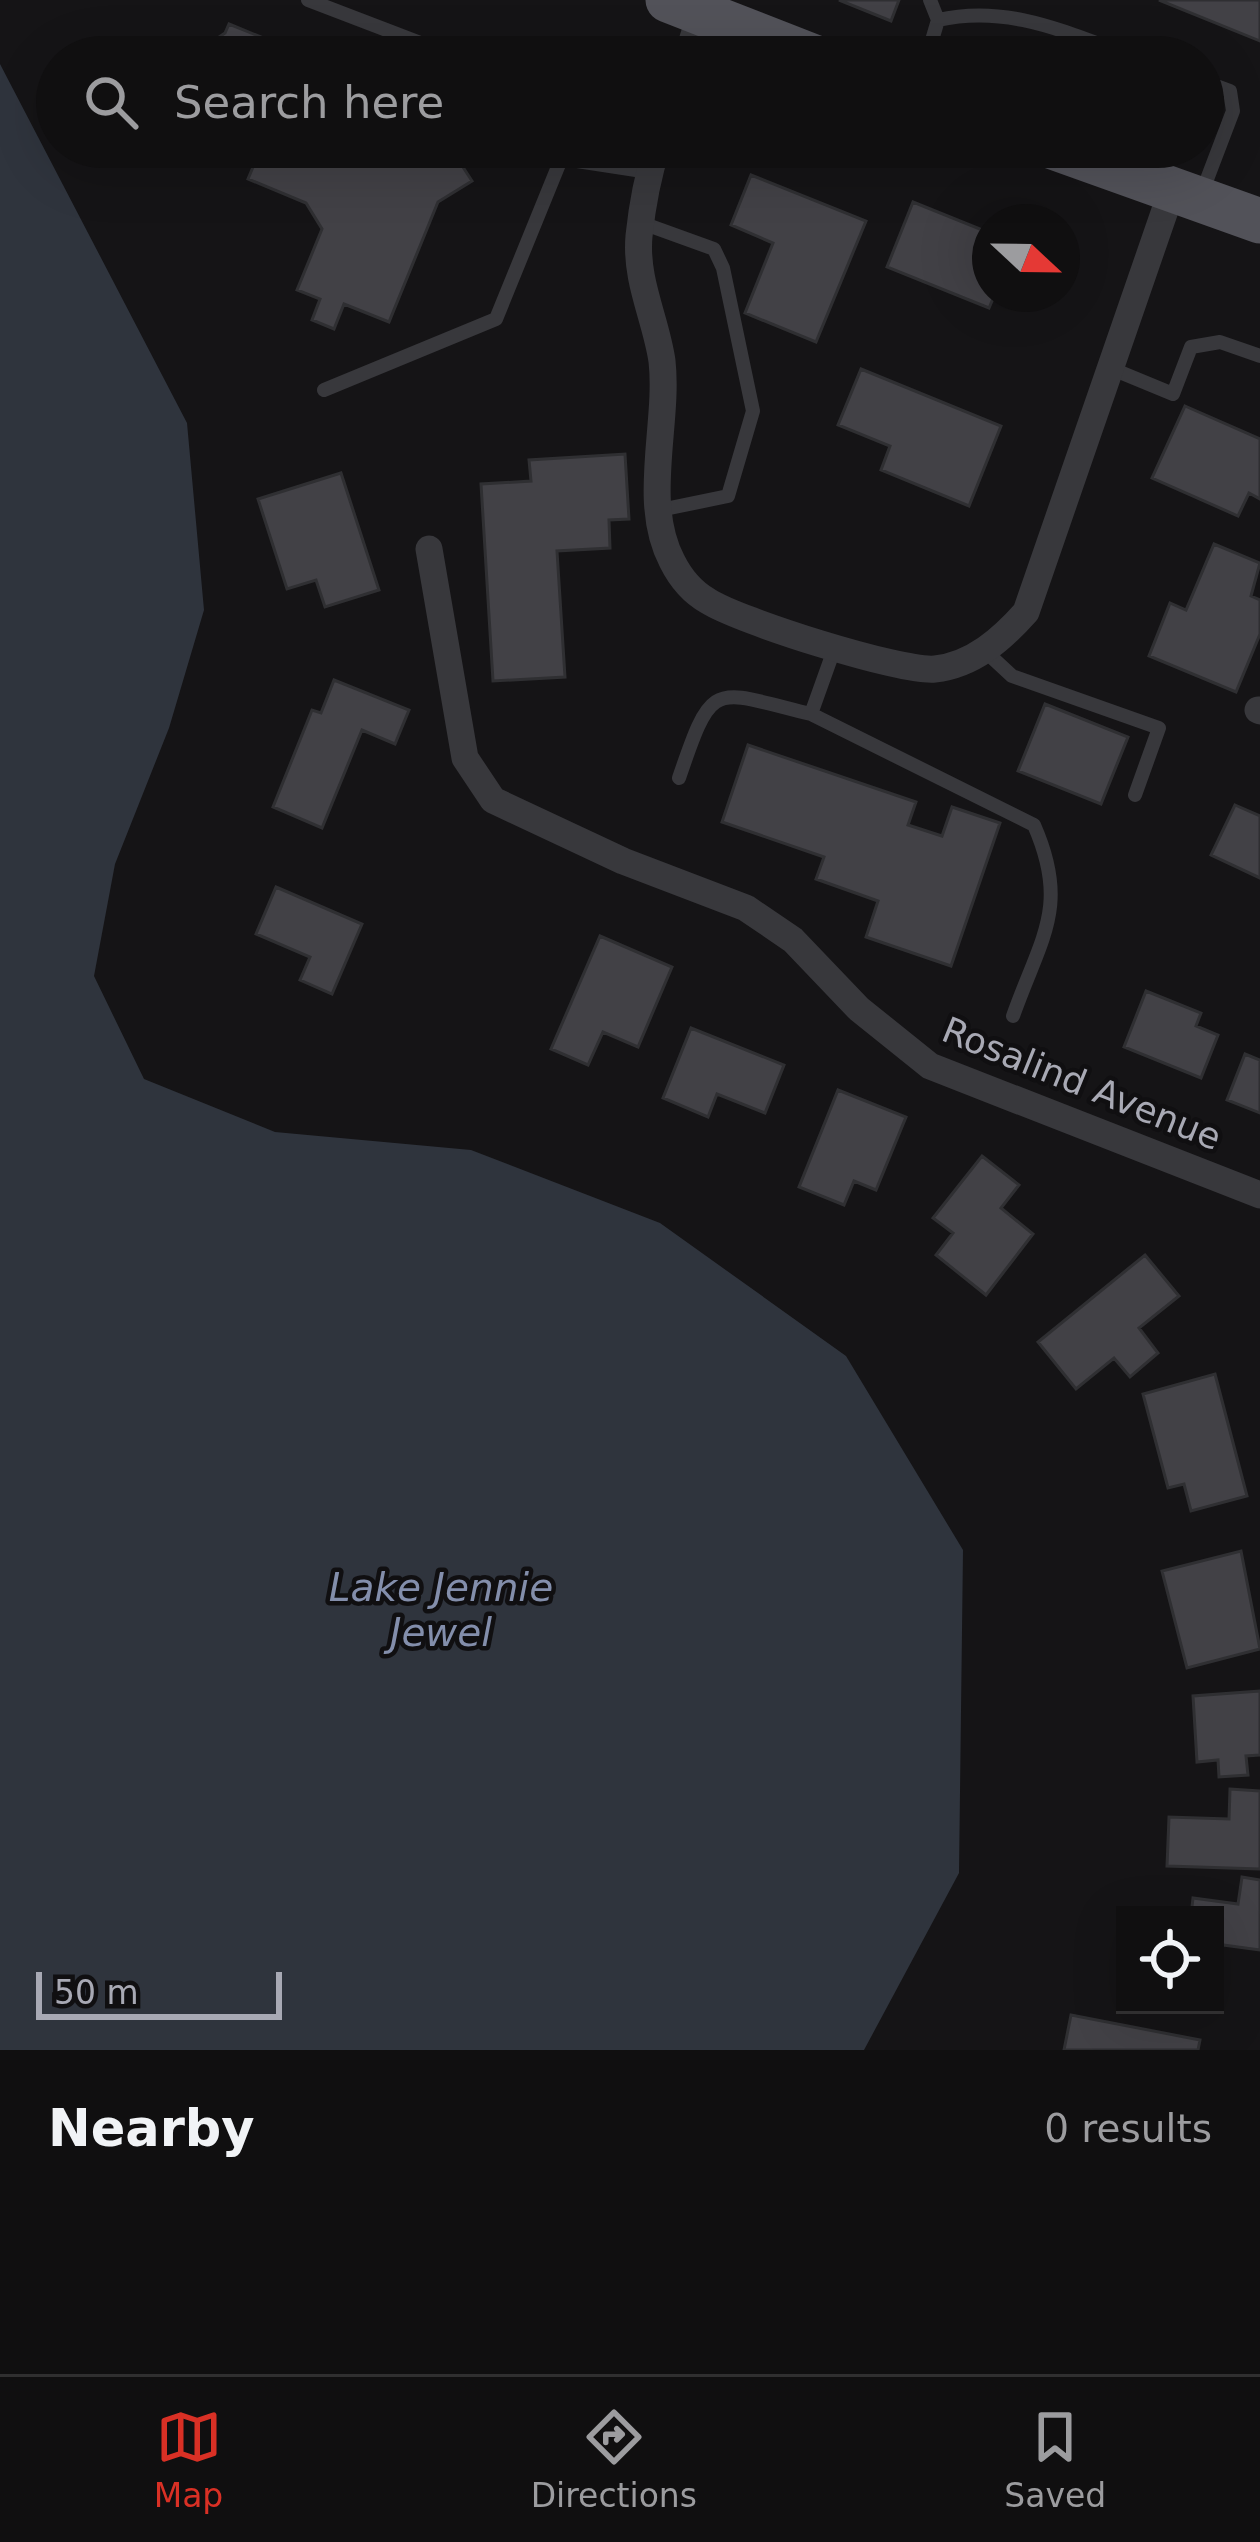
<!DOCTYPE html>
<html lang="en">
<head>
<meta charset="utf-8">
<style>
	body { margin:0; font-family:"DejaVu Sans",sans-serif; background:#191819; color:#f1f3f6 }
	.controls { position:absolute; right:36px; bottom:36px; display:grid; overflow:hidden; border-radius:0px; box-shadow:0 12px 48px #0002 }
	.controls button { width:108px; height:108px; display:grid; place-items:center; padding:0; border:0; border-bottom:3px solid #302f30; background:#100f10; color:#f1f3f6; font:60px sans-serif }
	.compass { position:absolute; left:972px; top:204px; width:108px; height:108px; border-radius:50%; background:#100f10; box-shadow:0 12px 48px #0002; rotate:112deg }
	.scale { position:absolute; left:36px; bottom:30px; width:246px; box-sizing:border-box; padding-left:12px; border:6px solid #a8a9b4; border-top:0; font-size:33px; line-height:42px; white-space:nowrap; color:#a8a9b4; -webkit-text-stroke:9px #100f11; paint-order:stroke }
	.list { margin:0; padding:0; list-style:none }
	h2 { display:flex; justify-content:space-between; align-items:center; height:156px; margin:0; padding:0 48px; font-size:51px }
	h2 small { font-size:39px; font-weight:400; color:#9c9c9f }
	.icon { flex:none; width:66px; height:66px; fill:none; stroke:currentColor; stroke-width:2; stroke-linecap:round; stroke-linejoin:round }
	.map { position:relative; flex:none; width:1260px; height:2050px; overflow:hidden }
	.search { position:absolute; background:#100f10; box-shadow:0 12px 48px #0002; left:36px; right:36px; top:36px; height:132px; display:flex; align-items:center; gap:30px; box-sizing:border-box; padding:0 42px; border-radius:66px; color:#9c9c9f; font-size:45px }
	.sheet { height:324px; background:#100f10 }
	nav { display:flex; justify-content:space-around; align-items:center; box-sizing:border-box; height:168px; border-top:3px solid #302f30; background:#100f10; font-size:33px; color:#9c9c9f }
	nav a { display:grid; justify-items:center; gap:6px }
	nav .on { color:#d93025 }
	.map>svg:first-child { display:block }
	.water { fill:#2f343d }
	.building { fill:#424146; stroke:#2f2f32; stroke-width:3 }
	.lines { fill:none; stroke-linecap:round; stroke-linejoin:round }
	.service { stroke:#38383c; stroke-width:14 }
	.minor { stroke:#38383c; stroke-width:27 }
	.primary { stroke:#525259; stroke-width:45 }
	.labels { text-anchor:middle; stroke-width:9; stroke-linejoin:round; paint-order:stroke }
	.street-label { font-size:36px; fill:#a8a9b4; stroke:#100f11 }
	.water-label { font-size:39px; font-style:italic; fill:#838eab; stroke:#100f11 }
</style>
</head>
<body>
<div class="map">
<svg width="1260" height="2050" viewBox="0 0 1260 2050">
	<rect width="100%" height="100%" fill="#151416"/>
	<path class="water" d="M0,64L187,423L204,610L169,728L115,864L94,976L144,1079L275,1132L471,1150L660,1223L846,1356L963,1550L959,1873L864,2050H0Z"/>
	<path class="building" d="M839,0H899L891,21Z
		M1159,0H1260V41Z
		M229,24L310,57L191,56L225,33Z
		M450,147L472,181L438,202L389,322L344,304L334,329L312,320L320,299L297,290L322,229L306,203L248,179L258,155L241,147Z
		M751,175L866,221L816,342L745,313L773,243L731,225Z
		M913,202L990,233V294H995L989,308L887,267Z
		M861,369L1001,426L969,506L881,470L890,446L838,425Z
		M1185,406L1260,439V499L1249,493L1238,516L1152,478Z
		M625,454L629,519L609,520L610,548L557,551L565,677L493,681L481,484L531,481L529,460Z
		M341,473L379,590L325,607L316,580L287,589L258,499Z
		M1214,544L1260,563L1251,596L1260,600V634L1236,692L1149,656L1170,603L1186,610Z
		M334,680L409,710L395,744L362,730L322,828L273,807L312,710L321,713Z
		M1045,704L1128,737L1101,804L1018,771Z
		M748,745L916,802L908,825L942,836L952,807L1000,823L951,966L866,937L878,901L816,879L824,857L722,822Z
		M1235,805L1260,816V878L1211,855Z
		M276,887L362,924L332,994L300,980L310,957L256,934Z
		M600,936L672,967L638,1047L603,1032L588,1065L551,1049Z
		M1146,991L1201,1013L1196,1026L1218,1035L1201,1078L1124,1047Z
		M691,1028L784,1065L765,1113L717,1094L708,1117L663,1098Z
		M1245,1054L1260,1060V1113L1227,1100Z
		M838,1090L906,1117L876,1190L854,1181L844,1205L799,1187Z
		M982,1156L1019,1185L1001,1208L1033,1234L986,1295L936,1255L953,1233L933,1218Z
		M1145,1255L1179,1296L1139,1328L1158,1353L1130,1377L1114,1358L1076,1389L1038,1342Z
		M1215,1374L1247,1496L1191,1511L1184,1484L1168,1488L1143,1394Z
		M1241,1551L1260,1649L1187,1668L1162,1571Z
		M1260,1691V1755L1246,1756L1248,1775L1219,1777L1218,1760L1197,1762L1193,1696Z
		M1230,1789L1260,1791V1869L1167,1866L1169,1817L1229,1819Z
		M1242,1877L1260,1880V1950L1223,1945L1215,1988V1915H1191L1193,1898L1238,1904Z
		M1071,2015L1200,2040L1198,2050H1064Z"/>
	<g class="lines">
		<path class="service" d="M308,0L457,57
			M938,20C1009,4 1067,33 1134,57
			M927,57L938,20L930,0
			M564,159L649,172
			M1201,195L1233,111L1230,91L1203,81
			M642,223L714,249L723,268L753,411L728,496L660,510
			M1110,368L1173,394L1191,347L1220,342L1260,356
			M324,390L496,319L566,147
			M836,644L811,714L1034,825C1070,907 1041,937 1013,1016
			M984,650L1012,676L1159,728L1135,795
			M679,778C713,678 712,690 811,714"/>
		<path class="minor" d="M687,57L701,13
			M657,147C648,175 642,207 639,236C635,281 656,319 662,361C669,424 641,502 672,561C680,577 692,592 708,601C739,621 900,672 935,669C973,665 1002,639 1026,612L1172,190
			M429,549L465,758L493,800L623,861L746,908L793,940L859,1009L930,1066L1260,1195
			M1258,710L1260,711"/>
		<path class="primary" d="M668,0L814,57
			M1053,147L1260,221"/>
	</g>
	<g class="labels">
		<g class="street-label">
			<text transform="translate(1082 1083) rotate(22)" y="13">Rosalind Avenue</text>
		</g>
		<g class="water-label">
			<text x="441" y="1601">Lake Jennie<tspan x="441" dy="45">Jewel</tspan></text>
		</g>
	</g>
</svg>
<div class="controls">
<button><svg class="icon" aria-label="locate" viewBox="0 0 24 24"><circle cx="12" cy="12" r="6"/><path d="M12 2v4M12 18v4M2 12h4M18 12h4"/></svg></button>
</div>
<svg class="compass" viewBox="-18 -18 36 36"><path d="M0-13l5 13h-10z" fill="#e53935"/><path d="M0 13l5-13h-10z" fill="#9c9c9f"/></svg>
<div class="scale">50 m</div>
<div class="search"><svg class="icon" aria-label="search" viewBox="0 0 24 24"><circle cx="10" cy="10" r="6"/><path d="M15 15l6 6"/></svg>Search here</div>
</div>
<section class="sheet">
<h2>Nearby<small>0 results</small></h2>
<ul class="list">
</ul>
</section>
<nav>
<a class="on"><svg class="icon" aria-label="map" viewBox="0 0 24 24"><path d="M3 6l6-2 6 2 6-2v14l-6 2-6-2-6 2zM9 4v14M15 6v14"/></svg>Map</a>
<a><svg class="icon" aria-label="directions" viewBox="0 0 24 24"><path d="M12 3l9 9-9 9-9-9zM9 14v-3h6M13 9l2 2-2 2"/></svg>Directions</a>
<a><svg class="icon" aria-label="saved" viewBox="0 0 24 24"><path d="M7 4h10v16l-5-4-5 4z"/></svg>Saved</a>
</nav>
</body>
</html>
